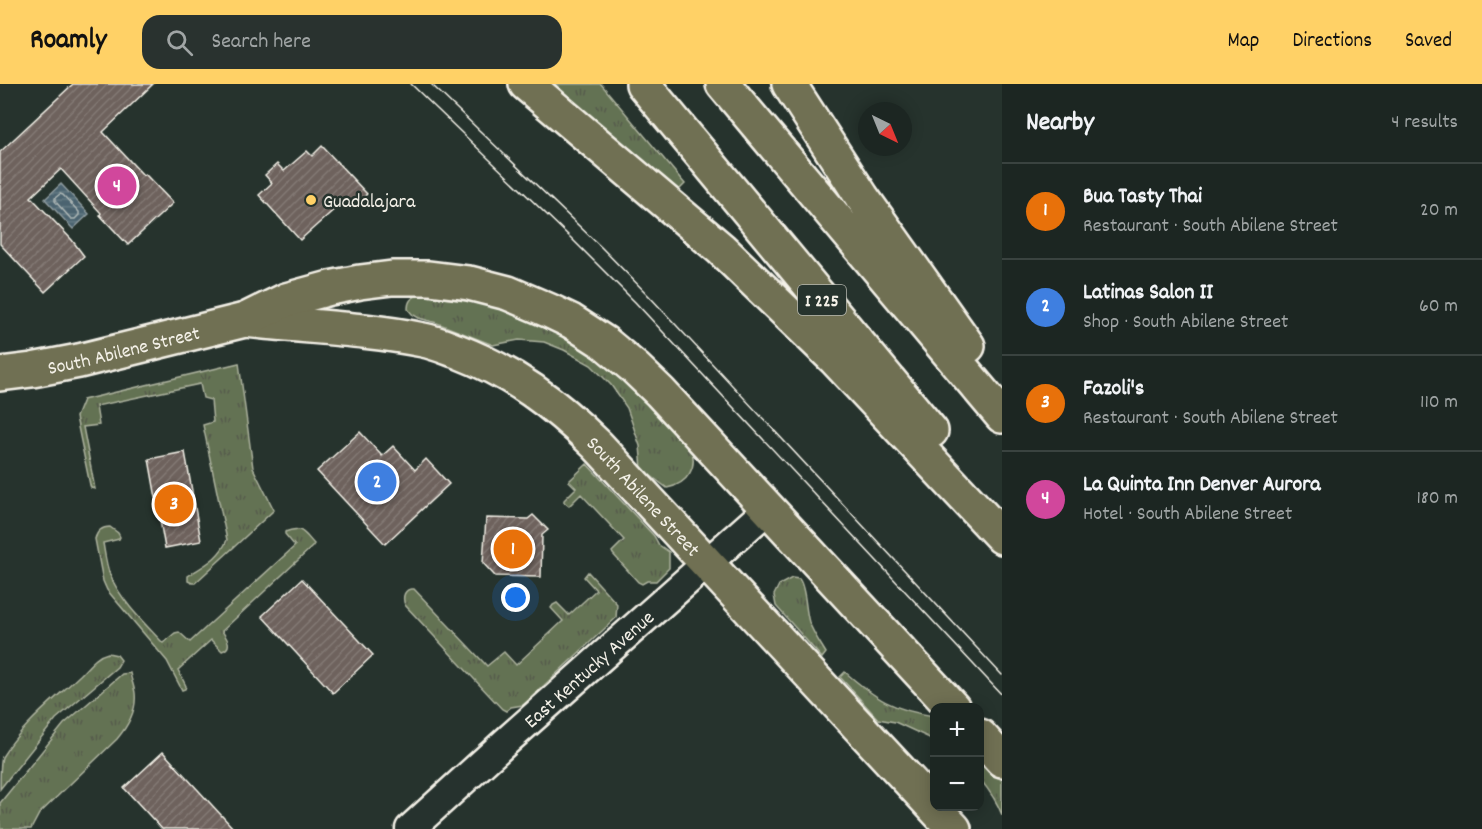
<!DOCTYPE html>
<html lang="en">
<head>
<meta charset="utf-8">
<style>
	body { margin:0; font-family:Dekko,sans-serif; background:#29322f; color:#f1f3f6 }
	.controls { position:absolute; right:18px; bottom:18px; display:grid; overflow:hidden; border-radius:12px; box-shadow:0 3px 15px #0003 }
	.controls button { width:54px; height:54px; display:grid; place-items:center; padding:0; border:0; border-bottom:2px solid #3a4340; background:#1c2622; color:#f1f3f6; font:30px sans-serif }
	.compass { position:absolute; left:858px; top:18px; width:54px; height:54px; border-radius:50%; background:#1c2622; box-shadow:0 3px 15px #0003; rotate:137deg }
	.you { position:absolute; left:516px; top:514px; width:21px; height:21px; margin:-15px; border:4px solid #fff; border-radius:50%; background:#1a73e8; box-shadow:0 0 0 9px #1a73e833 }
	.badge { display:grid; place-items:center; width:39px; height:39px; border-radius:50%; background:#ffd166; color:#fff; font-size:20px; font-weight:700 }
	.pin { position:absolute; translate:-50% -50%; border:3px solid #fff; box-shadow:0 2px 6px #0006 }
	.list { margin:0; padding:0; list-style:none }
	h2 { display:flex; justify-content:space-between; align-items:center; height:78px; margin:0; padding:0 24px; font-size:26px }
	h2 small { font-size:20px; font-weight:400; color:#a0a5a5 }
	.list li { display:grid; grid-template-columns:39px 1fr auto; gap:18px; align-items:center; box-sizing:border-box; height:96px; padding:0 24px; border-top:2px solid #3a4340 }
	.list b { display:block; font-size:22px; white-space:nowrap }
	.list p { margin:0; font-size:20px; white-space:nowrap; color:#a0a5a5 }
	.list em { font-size:20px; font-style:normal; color:#a0a5a5 }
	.icon { flex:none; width:33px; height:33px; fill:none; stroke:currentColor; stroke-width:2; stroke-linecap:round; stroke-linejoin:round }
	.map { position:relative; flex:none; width:1002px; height:745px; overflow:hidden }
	header { display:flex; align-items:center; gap:36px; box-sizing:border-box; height:84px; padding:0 30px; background:#ffd166; color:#111 }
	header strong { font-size:28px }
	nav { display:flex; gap:33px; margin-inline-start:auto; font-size:21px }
	.search { width:420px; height:54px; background:#29322f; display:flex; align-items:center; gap:15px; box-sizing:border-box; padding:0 21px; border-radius:18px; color:#a0a5a5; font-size:22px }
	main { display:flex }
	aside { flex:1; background:#1c2622 }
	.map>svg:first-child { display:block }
	.grass { fill:url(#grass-tufts); stroke:#acb29e; stroke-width:1.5 }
	.water { fill:url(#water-rules); stroke:#8f9ca0; stroke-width:1.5 }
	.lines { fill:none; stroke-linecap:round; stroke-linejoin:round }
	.shore { stroke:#b0b9b8; stroke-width:1.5 }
	.building { fill:url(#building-hatch); stroke:#f4f1e8; stroke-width:1.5 }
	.minor-casing { stroke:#f4f1e8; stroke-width:33 }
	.major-casing { stroke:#f4f1e8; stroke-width:38 }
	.highway-casing { stroke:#f4f1e8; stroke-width:38 }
	.minor { stroke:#26332d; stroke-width:28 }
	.major { stroke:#706f52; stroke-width:33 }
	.highway { stroke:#706f52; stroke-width:33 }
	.tram { stroke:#f4f1e8; stroke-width:1.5 }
	.poi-dot { fill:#ffd166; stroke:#26332d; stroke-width:2 }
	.labels { text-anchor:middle; stroke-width:5; stroke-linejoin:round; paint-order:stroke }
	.shield { fill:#26332d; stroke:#b6b8b0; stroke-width:1.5 }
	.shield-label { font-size:18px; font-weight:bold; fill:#f4f1e8 }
	.poi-label { font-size:20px; fill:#f4f1e8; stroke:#26332d; text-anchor:start }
	.street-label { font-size:20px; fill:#f4f1e8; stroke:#26332d }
</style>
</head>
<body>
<header>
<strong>Roamly</strong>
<div class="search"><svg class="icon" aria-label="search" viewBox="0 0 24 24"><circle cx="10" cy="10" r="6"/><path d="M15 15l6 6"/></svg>Search here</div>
<nav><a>Map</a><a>Directions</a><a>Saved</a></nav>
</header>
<main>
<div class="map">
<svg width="1002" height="745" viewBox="0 0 1002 745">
	<defs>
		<pattern id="grass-tufts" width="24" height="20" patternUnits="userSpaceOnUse" patternTransform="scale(1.5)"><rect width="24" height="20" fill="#647253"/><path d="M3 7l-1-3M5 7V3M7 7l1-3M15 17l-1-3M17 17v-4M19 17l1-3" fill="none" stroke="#555b4c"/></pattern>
		<pattern id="water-rules" width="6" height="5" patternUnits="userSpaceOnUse" patternTransform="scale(1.5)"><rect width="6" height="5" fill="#4b6470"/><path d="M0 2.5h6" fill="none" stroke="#667b84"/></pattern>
		<pattern id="building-hatch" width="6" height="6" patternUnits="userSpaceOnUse" patternTransform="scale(1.5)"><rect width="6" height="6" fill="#6e625d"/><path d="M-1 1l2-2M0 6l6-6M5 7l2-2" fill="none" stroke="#837974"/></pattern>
	</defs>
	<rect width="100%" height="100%" fill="#26332d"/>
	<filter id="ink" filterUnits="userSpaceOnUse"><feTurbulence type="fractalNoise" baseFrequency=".0167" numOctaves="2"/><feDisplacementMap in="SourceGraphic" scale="12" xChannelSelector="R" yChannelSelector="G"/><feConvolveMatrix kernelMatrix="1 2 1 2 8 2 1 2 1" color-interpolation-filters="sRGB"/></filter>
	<g filter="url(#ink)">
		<path class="grass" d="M552,0H601L685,100L678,107Z
			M418,211L473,218L510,227L570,253L593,267L650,319L690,363C699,382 688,400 667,404L642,385L640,362L627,324L611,301L591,281L564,266L544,258L519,256L493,261L437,239L419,234L412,230L408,225C408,217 411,214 418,211Z
			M239,279L253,384L274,426L195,499H192L188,497V492C204,481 219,475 227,456L203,341L213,338L211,316L203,314L200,300L96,322L99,341L83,343L95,405L91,404L90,401L76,333L83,316Z
			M587,380L654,452L659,461L669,468V484L656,497H647L642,500L638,498L613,470L612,468L624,456L581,410L569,422L564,418V416L576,404L569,397Z
			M110,443L118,449L120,453L119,455L103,459C105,470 106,481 110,491C121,517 144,539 163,559L175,549L179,548L190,558L295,462L285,450V448C301,441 304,449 314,460L312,463L222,547C226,553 234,563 222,567L211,556L178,586L186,602L185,605L182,606L167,577L107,506L103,497L95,455C97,447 102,443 110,443Z
			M588,488L617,520L616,534L523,621L511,623L506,627L502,625L405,521C402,513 404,504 414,505L487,582L504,568L516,581L563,537L551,524L553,521L557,519L569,531L596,506L584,493Z
			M792,494L799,495C806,503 805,526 809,538C813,549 820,559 826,569L822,574L776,522L774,511L779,501Z
			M108,569L117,571L121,576L117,583L56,635L0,705C0,696 0,680 2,673C22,641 52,618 79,592C88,584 95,572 108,569Z
			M845,588C876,615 893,626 934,632V656L895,638L878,635L840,593Z
			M130,589C131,595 134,602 135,609C137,626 128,642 117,655L39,730L31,745H0V719L64,640L122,590Z
			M980,673L1002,697V731C997,717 989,706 980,695Z"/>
		<path class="water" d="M61,100L89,130L73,145L45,115Z"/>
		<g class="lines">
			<path class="shore" d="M60,110L63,111L79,128V131L75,135H71L55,117V114Z"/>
		</g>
		<path class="building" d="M73,0H153L103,48L143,91L145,90L173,119L128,161L100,131L101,129L61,85L31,113L72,156L84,172L45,208L0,160V68Z
			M322,62L367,110L353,122L346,115L300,156L259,111L272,99L265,91L277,80L284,87L307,67L312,72Z
			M360,348L382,372L393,362L415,386L426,375L449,400L385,460L317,387Z
			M185,368L201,457L165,464L149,375Z
			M533,431L548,446L542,451L541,493L495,492L483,479L486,434L528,435Z
			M302,495L373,571L333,609L262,532Z
			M163,668L234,745H162L124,704Z"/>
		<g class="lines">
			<defs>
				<g id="minor">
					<path id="s1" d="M410,745L510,654L768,425"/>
				</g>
				<g id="major">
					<path id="s2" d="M245,236C304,243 364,244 423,256C434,258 446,263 457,267C514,289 554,319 597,361L954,745"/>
					<path id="s3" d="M0,290L32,286L79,277L245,236L286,216L330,204L360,198L392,194H429L469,199L508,209L550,227L571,237L605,259L635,284L660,308L953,624"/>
					<path d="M980,652L1002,676"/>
				</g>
				<path id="highway" d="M526,0L721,165L835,275L1002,453
					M643,0L931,347
					M723,0L1002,332
					M789,0L862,113L968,262"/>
			</defs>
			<use href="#minor" class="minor-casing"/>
			<use href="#major" class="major-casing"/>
			<use href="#highway" class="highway-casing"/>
			<use href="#minor" class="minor"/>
			<use href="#major" class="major"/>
			<use href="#highway" class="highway"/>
			<path class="tram" d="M411,0L570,153L635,218L1002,611
				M431,0L601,163L649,212L1002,591"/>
		</g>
	</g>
	<circle class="poi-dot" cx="311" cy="116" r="6"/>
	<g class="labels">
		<rect class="shield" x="798" y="201" width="48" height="30" rx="4.5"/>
		<g class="shield-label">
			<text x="822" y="222">I 225</text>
		</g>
		<g class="poi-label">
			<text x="323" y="123">Guadalajara</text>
		</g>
		<g class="street-label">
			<text dy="7" stroke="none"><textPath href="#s3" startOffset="126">South Abilene Street</textPath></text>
			<text dy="7" stroke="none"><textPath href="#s2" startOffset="454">South Abilene Street</textPath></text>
			<text dy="7" stroke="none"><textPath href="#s1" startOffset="240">East Kentucky Avenue</textPath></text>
		</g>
	</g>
</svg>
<div class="controls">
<button>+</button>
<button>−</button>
</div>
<svg class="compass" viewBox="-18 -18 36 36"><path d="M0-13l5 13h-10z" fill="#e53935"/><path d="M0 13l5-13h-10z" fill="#a0a5a5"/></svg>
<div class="you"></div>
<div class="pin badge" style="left:513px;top:465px;background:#e8710a">1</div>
<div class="pin badge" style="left:377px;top:398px;background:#3f7fe0">2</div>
<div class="pin badge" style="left:174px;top:420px;background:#e8710a">3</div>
<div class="pin badge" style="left:117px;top:102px;background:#d1479c">4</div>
</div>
<aside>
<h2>Nearby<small>4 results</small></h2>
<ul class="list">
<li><span class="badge" style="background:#e8710a">1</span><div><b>Bua Tasty Thai</b><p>Restaurant · South Abilene Street</p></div><em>20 m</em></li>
<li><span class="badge" style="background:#3f7fe0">2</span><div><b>Latinas Salon II</b><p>Shop · South Abilene Street</p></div><em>60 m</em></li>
<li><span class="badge" style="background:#e8710a">3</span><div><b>Fazoli's</b><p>Restaurant · South Abilene Street</p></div><em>110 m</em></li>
<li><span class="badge" style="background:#d1479c">4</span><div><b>La Quinta Inn Denver Aurora</b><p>Hotel · South Abilene Street</p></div><em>180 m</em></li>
</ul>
</aside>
</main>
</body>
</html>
